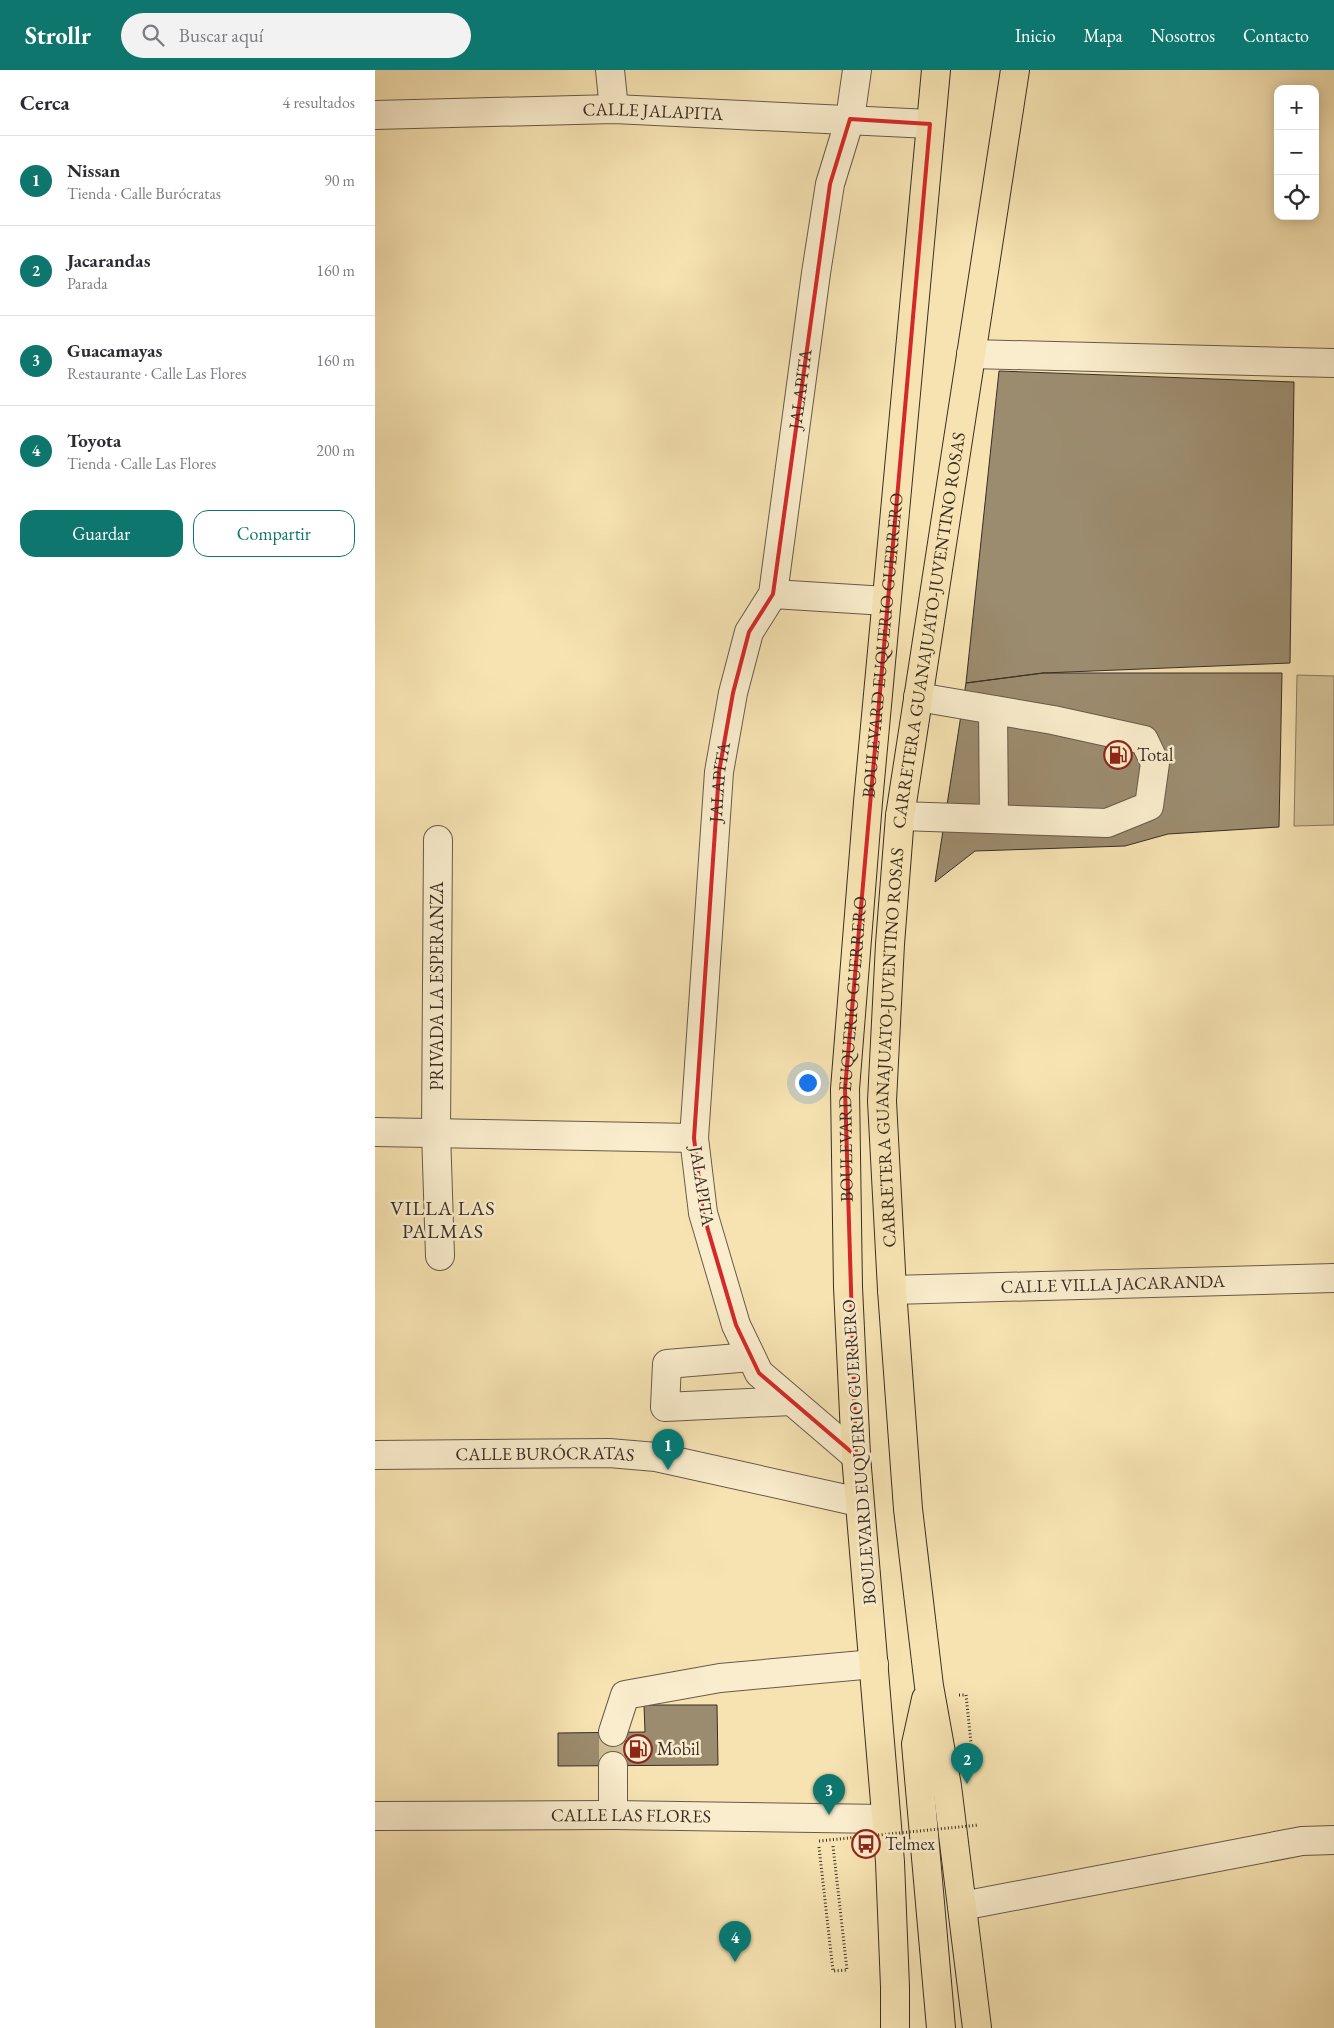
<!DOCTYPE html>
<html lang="es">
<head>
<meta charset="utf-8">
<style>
	body { margin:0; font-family:"EB Garamond",serif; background:#f2f2f3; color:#2b2b33 }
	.controls { position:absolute; right:15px; top:15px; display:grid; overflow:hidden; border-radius:10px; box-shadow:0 2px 12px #0003 }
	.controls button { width:45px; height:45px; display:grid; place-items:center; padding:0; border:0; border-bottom:1px solid #e1e1e2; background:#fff; color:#2b2b33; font:25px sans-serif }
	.you { position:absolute; left:432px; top:1012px; width:18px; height:18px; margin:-12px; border:4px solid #fff; border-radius:50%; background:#1a73e8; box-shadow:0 0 0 8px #1a73e833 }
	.badge { display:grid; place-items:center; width:32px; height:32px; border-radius:50%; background:#0f766e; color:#fff; font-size:16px; font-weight:700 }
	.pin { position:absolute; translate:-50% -41px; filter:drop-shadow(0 1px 2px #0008) }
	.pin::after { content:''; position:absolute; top:26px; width:18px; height:15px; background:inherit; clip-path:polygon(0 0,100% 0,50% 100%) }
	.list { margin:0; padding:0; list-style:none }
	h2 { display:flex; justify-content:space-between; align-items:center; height:65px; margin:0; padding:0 20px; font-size:21px }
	h2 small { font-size:16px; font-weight:400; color:#7c7c81 }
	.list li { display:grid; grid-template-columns:32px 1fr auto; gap:15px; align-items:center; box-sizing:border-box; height:90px; padding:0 20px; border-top:1px solid #e1e1e2 }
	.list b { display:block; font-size:19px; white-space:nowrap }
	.list p { margin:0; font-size:16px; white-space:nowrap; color:#7c7c81 }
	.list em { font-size:16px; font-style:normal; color:#7c7c81 }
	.actions { display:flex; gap:10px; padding:15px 20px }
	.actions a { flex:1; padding:11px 0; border:1px solid #0f766e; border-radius:15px; text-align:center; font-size:18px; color:#0f766e }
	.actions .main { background:#0f766e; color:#fff }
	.icon { flex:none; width:28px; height:28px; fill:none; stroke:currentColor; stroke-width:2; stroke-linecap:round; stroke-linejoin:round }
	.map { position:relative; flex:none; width:959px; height:1958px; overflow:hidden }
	header { display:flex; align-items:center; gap:30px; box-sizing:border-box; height:70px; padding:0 25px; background:#0f766e; color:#fff }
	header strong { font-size:24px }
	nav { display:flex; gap:28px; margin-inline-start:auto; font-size:18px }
	.search { width:350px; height:45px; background:#f2f2f3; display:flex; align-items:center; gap:12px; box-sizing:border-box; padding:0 18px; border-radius:28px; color:#7c7c81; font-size:19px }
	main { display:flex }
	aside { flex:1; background:#fff }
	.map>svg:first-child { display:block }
	.green { fill:#d7c49a; stroke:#887860 }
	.building { fill:#9c8c6f; stroke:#392d27 }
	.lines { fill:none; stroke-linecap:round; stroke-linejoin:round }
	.minor-tunnel { stroke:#d1bf96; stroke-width:28; stroke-dasharray:28 14; stroke-linecap:butt }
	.minor-casing { stroke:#685a4a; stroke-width:30 }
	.major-casing { stroke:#392d27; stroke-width:30 }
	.path { stroke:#392d27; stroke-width:3; stroke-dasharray:1 2.5; stroke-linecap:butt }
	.minor { stroke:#faedcd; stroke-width:28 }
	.major { stroke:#f7e3b2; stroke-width:28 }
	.path-bridge { stroke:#392d27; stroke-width:3; stroke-dasharray:1 2.5; stroke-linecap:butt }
	.marked { fill:none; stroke:#d62828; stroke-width:4; stroke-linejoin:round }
	.labels { text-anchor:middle; stroke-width:5; stroke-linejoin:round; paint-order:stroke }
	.street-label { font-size:18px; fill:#392d27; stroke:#faedcd }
	.poi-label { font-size:18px; fill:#392d27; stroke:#faedcd; text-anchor:start }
	.quarter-label { font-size:20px; letter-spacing:1px; fill:#392d27; stroke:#faedcd }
</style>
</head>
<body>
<header>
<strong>Strollr</strong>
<div class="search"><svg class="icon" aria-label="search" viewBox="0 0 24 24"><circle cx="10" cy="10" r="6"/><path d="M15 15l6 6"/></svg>Buscar aquí</div>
<nav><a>Inicio</a><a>Mapa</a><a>Nosotros</a><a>Contacto</a></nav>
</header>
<main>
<aside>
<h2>Cerca<small>4 resultados</small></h2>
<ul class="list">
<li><span class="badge">1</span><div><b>Nissan</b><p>Tienda · Calle Burócratas</p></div><em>90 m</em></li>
<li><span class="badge">2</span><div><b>Jacarandas</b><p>Parada</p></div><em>160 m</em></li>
<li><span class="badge">3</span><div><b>Guacamayas</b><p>Restaurante · Calle Las Flores</p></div><em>160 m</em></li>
<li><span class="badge">4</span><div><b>Toyota</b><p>Tienda · Calle Las Flores</p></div><em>200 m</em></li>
</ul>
<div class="actions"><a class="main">Guardar</a><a>Compartir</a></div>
</aside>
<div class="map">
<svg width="959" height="1958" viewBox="0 0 959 1958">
	<rect width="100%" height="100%" fill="#f7e3b2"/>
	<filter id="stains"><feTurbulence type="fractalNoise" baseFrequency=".004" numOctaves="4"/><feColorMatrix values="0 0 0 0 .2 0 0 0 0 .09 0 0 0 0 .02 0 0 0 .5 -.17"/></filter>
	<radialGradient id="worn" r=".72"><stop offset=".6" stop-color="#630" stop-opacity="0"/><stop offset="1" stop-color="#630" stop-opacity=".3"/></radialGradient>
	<path class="green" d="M922,605L959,606V755L919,756Z"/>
	<path class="building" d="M624,301L919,312L915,593L668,603L591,613Z
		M668,603H907L904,757L793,764L750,776L600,781L560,812L591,613Z
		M269,1635H342L343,1695L183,1696V1663L270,1662Z"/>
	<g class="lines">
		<path class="minor-tunnel" d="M238,1662V1696"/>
		<defs>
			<g id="minor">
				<path d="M235,0L239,39"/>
				<path id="s1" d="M0,45L239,39L555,54"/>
				<path d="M596,284L959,293"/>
				<path d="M398,524L511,531"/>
				<path d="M618,640L619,749"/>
				<path d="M525,746L732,753L774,736L780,693L769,670L678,650L543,627"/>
				<path d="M63,770L61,1062L65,1186"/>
				<path d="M0,1062L319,1068"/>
				<path id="s2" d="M517,1220L959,1208"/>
				<path d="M376,1287L292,1294L290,1337L416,1331"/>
				<path id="s3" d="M0,1385L234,1383L281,1387L484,1432"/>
				<path id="s4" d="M481,1386L384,1303L361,1255L328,1143L319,1068L344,702L358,623L374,562L398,524L441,203L455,114L475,49L482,0"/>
				<path d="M238,1662L250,1625L345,1608L499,1594"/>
				<path d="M238,1696V1745"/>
				<path id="s5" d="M0,1746L238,1745L511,1749"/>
				<path d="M587,1836L927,1771L959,1770"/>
			</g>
			<g id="major">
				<path d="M551,1629L541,1674L566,1958"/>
				<path id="s6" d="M520,1958V1917L515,1792L481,1386L473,1217L470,1019L493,732L561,0"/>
				<path id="s7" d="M602,1958L572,1716L554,1616L533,1439L517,1220L507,1031L515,874L525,746L640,0"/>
			</g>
		</defs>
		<use href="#minor" class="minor-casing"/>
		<use href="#major" class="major-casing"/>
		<path class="path" d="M584,1625H591L596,1673
			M444,1777L458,1901L472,1900L458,1776"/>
		<use href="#minor" class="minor"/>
		<use href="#major" class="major"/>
		<path class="path-bridge" d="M444,1771L604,1755"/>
	</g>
	<path class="marked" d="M475,49L555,54L470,1019L481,1386L384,1303L361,1255L328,1143L319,1068L344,702L358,623L374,562L398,524L455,114Z"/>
	<defs>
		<symbol id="fuel-ring" viewBox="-11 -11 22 22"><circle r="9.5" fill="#faedcd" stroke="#8f2418" stroke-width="1.5"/><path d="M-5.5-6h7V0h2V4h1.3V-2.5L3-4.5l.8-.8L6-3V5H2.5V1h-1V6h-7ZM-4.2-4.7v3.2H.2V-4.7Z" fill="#8f2418"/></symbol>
		<symbol id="bus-ring" viewBox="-11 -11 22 22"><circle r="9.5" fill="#faedcd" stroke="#8f2418" stroke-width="1.5"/><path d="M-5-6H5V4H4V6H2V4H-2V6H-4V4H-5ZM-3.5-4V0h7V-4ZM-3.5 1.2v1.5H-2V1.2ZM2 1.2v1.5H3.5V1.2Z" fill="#8f2418"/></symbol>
	</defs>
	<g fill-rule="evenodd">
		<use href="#fuel-ring" x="727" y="669" width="32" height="32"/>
		<use href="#fuel-ring" x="247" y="1663" width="32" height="32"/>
		<use href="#bus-ring" x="475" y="1758" width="32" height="32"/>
	</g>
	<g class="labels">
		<g class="street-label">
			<text dy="6" stroke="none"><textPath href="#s1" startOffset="278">CALLE JALAPITA</textPath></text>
			<text dy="6" stroke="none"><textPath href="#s4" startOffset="1135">JALAPITA</textPath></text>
			<text dy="6" stroke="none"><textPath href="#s7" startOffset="1406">CARRETERA GUANAJUATO-JUVENTINO ROSAS</textPath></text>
			<text dy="6" stroke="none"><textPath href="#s6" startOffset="1386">BOULEVARD EUQUERIO GUERRERO</textPath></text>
			<text dy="6" stroke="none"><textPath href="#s4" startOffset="730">JALAPITA</textPath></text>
			<text transform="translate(62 916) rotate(-90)" y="6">PRIVADA LA ESPERANZA</text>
			<text dy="6" stroke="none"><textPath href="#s7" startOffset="986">CARRETERA GUANAJUATO-JUVENTINO ROSAS</textPath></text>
			<text dy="6" stroke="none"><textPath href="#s6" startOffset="981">BOULEVARD EUQUERIO GUERRERO</textPath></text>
			<text transform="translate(327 1116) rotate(81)" y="6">JALAPITA</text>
			<text dy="6" stroke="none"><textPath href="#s2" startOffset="221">CALLE VILLA JACARANDA</textPath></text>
			<text transform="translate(484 1382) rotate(-94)" y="6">BOULEVARD EUQUERIO GUERRERO</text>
			<text dy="6" stroke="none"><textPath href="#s3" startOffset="170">CALLE BURÓCRATAS</textPath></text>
			<text dy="6" stroke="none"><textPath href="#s5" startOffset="256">CALLE LAS FLORES</textPath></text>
		</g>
		<g class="poi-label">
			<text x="762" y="691">Total</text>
			<text x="282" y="1685">Mobil</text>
			<text x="510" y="1780">Telmex</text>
		</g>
		<g class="quarter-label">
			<text x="68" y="1145">VILLA LAS<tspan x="68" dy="23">PALMAS</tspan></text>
		</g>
	</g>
	<rect width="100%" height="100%" filter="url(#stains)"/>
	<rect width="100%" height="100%" fill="url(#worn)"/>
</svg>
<div class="controls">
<button>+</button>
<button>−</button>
<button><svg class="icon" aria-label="locate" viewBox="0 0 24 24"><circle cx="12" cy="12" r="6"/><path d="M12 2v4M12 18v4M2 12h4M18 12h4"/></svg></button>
</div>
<div class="you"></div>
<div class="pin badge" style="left:293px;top:1400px">1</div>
<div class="pin badge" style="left:592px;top:1714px">2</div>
<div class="pin badge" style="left:454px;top:1745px">3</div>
<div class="pin badge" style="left:360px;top:1892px">4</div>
</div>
</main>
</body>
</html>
